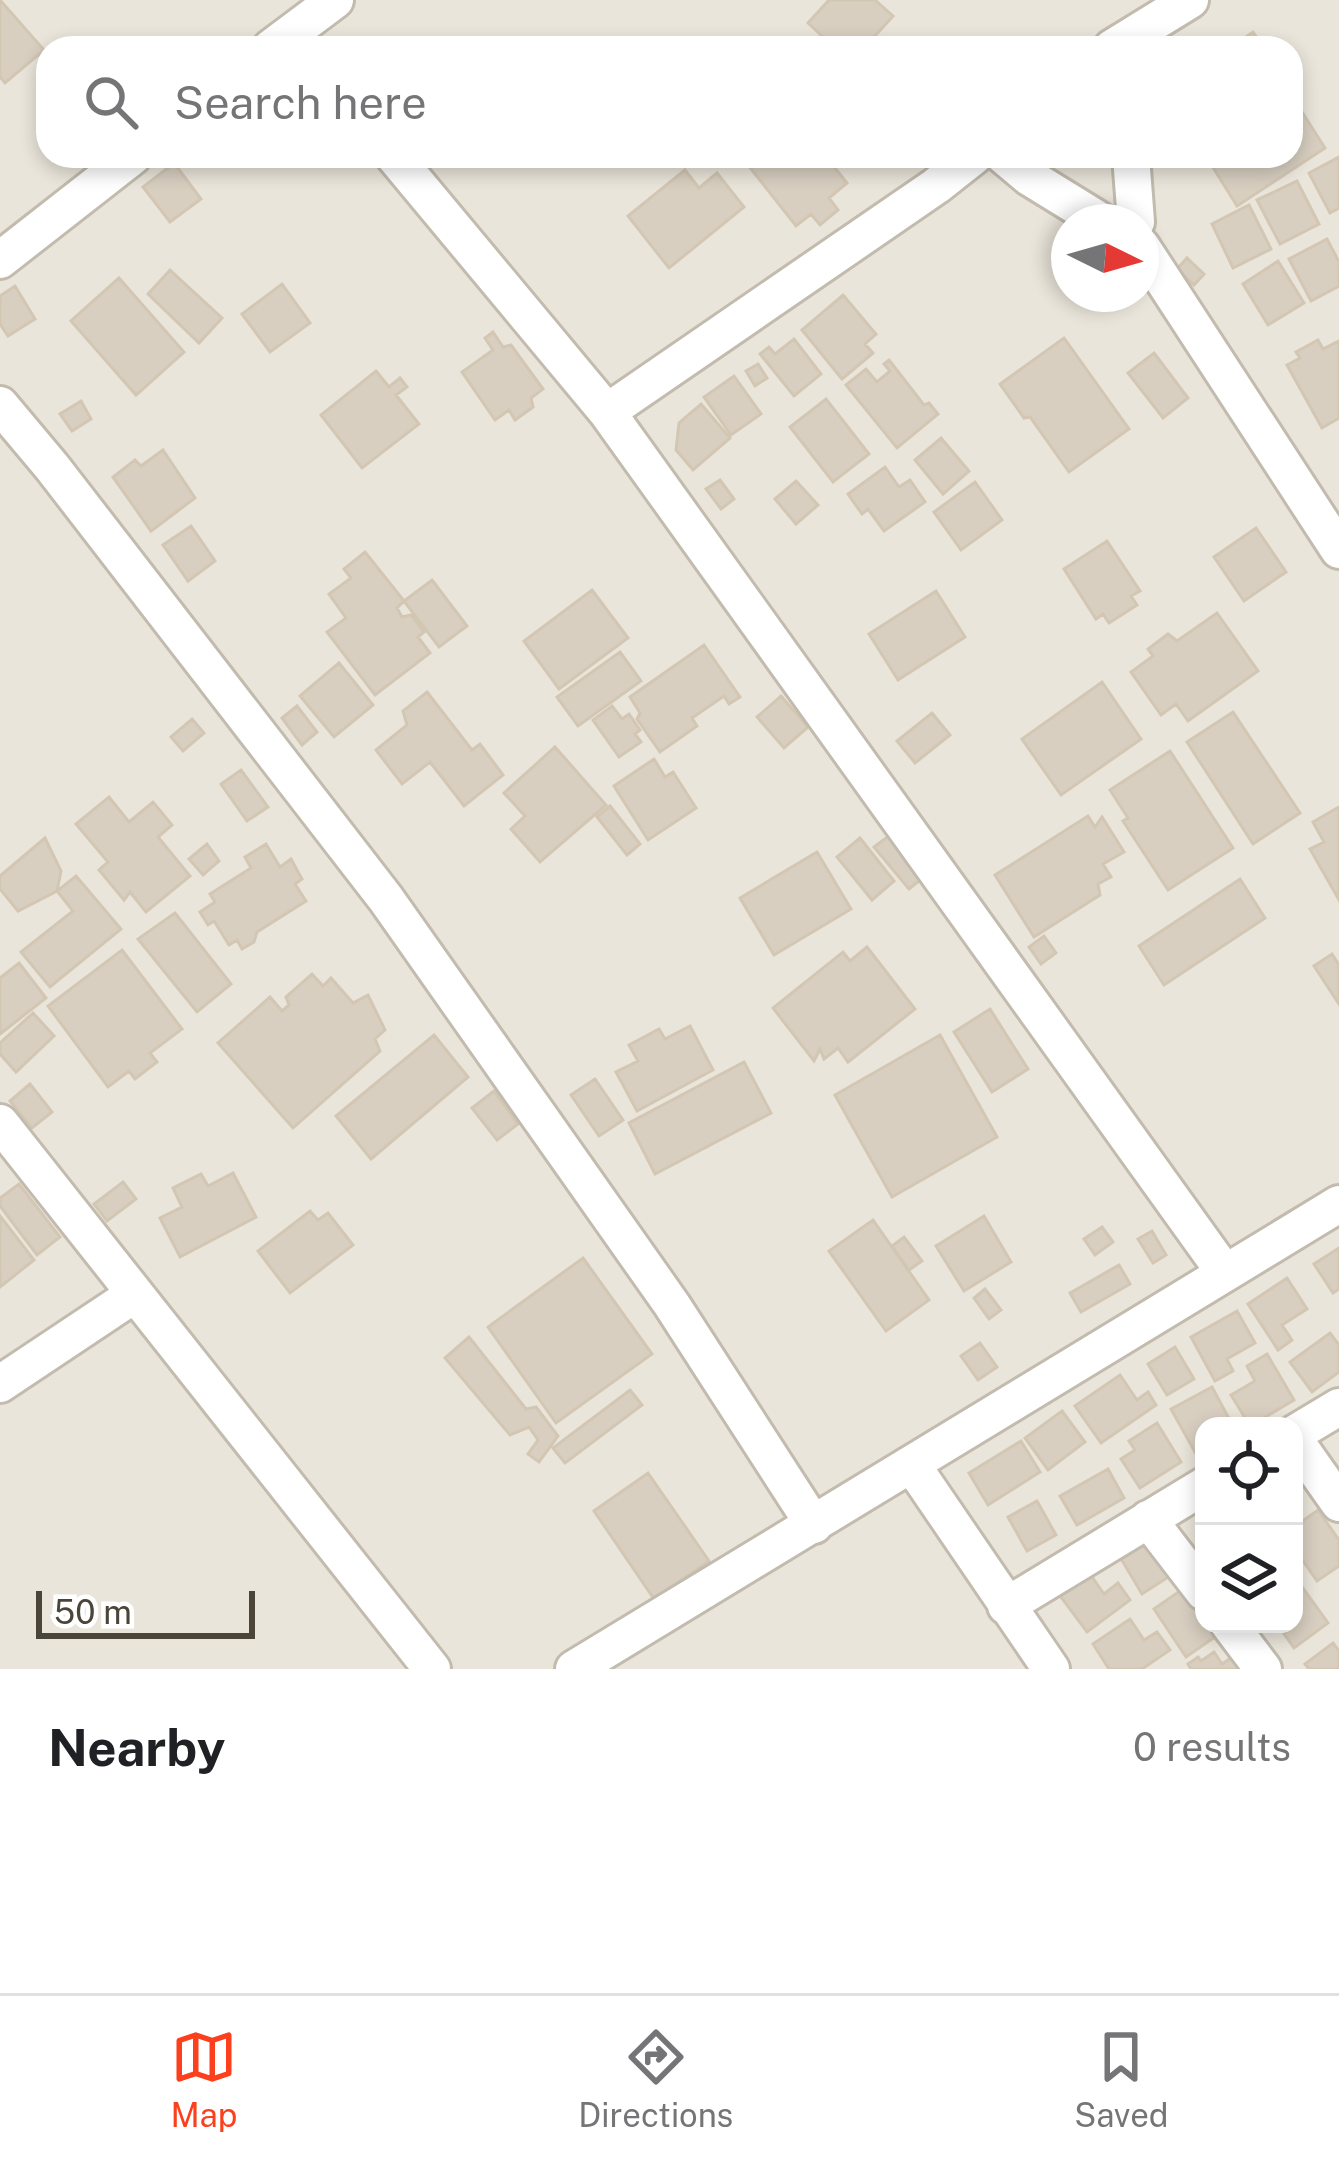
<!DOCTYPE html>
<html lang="en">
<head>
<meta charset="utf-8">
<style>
	body { margin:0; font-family:"Public Sans",sans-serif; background:#f6f6f6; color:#202124 }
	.controls { position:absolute; right:36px; bottom:36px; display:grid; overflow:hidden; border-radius:24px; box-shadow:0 6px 18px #0003 }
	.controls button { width:108px; height:108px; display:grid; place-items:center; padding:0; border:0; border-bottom:3px solid #e0e0e0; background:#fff; color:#202124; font:60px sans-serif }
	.compass { position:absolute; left:1051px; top:204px; width:108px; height:108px; border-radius:50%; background:#fff; box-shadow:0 6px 18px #0003; rotate:95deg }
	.scale { position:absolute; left:36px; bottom:30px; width:219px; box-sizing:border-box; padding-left:12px; border:6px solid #4b4439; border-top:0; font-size:33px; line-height:42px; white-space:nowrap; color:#4b4439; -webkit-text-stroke:9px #fff; paint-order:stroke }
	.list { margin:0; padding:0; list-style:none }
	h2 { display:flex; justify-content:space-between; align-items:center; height:156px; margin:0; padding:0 48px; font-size:51px }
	h2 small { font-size:39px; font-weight:400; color:#757577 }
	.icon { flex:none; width:66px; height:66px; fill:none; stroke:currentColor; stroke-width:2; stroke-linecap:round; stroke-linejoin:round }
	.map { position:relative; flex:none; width:1339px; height:1669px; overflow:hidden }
	.search { position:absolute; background:#fff; box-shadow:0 6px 18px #0003; left:36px; right:36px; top:36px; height:132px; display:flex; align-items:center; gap:30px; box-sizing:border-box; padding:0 42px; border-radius:36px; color:#757577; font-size:45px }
	.sheet { height:324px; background:#fff }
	nav { display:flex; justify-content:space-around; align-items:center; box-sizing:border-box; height:168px; border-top:3px solid #e0e0e0; background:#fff; font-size:33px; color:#757577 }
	nav a { display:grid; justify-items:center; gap:6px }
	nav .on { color:#fc3f1d }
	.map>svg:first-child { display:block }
	.residential { fill:#eae5da; fill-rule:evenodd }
	.building { fill:#d8cfc1; stroke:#d3c7b4; stroke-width:3 }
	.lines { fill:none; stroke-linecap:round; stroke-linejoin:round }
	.minor-casing { stroke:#c2bbae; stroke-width:42 }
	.minor { stroke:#fff; stroke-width:36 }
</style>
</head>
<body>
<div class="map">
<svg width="1339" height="1669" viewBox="0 0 1339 1669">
	<rect width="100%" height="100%" fill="#f6f3ec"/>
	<path class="residential" d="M0,0H1339V1669H0ZM48,48H1291V156H48ZM1069,222H1141V294H1069ZM1204,1426H1294V1624H1204Z"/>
	<path class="building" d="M0,0L44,50L5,83L0,77Z
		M829,0H875L893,16L864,48H835L808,23Z
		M1253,32L1264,48H1230Z
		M1297,104L1325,148L1237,206L1209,161L1217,156H1291V108Z
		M741,156H811L819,166L828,159L847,183L829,198L838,210L820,225L811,214L796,226Z
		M1339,157V208L1330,213L1309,173Z
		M174,163L201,199L170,222L143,187Z
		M685,170L699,188L717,173L744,207L669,268L628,216Z
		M1297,181L1319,224L1280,244L1257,200Z
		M1249,205L1271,249L1233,268L1212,224Z
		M1327,239L1339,262V286L1311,301L1289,259Z
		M1187,258L1204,274L1194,285L1177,269Z
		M1278,261L1304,303L1268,325L1243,284Z
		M170,270L222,318L199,343L148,294Z
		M119,278L184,352L136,395L71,321Z
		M282,284L310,323L270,352L242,314Z
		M15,286L35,319L8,336L0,324V296Z
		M843,295L876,334L865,344L873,353L842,379L802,330Z
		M493,332L503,347L511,345L543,389L531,398L533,407L515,420L509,410L495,420L462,372L493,350L485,338Z
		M1064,338L1129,429L1069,472L1030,417L1024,418L1000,384Z
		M794,339L821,374L794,396L760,354L769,347L775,354Z
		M1318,340L1323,349L1339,341V418L1322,428L1287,365L1300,358L1296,352Z
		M1154,353L1188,398L1163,418L1128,373Z
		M889,360L924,405L929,403L938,414L897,448L846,385L866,369L877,382L890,371L884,364Z
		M758,364L767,378L755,386L746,371Z
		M376,371L389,387L400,378L407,387L396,395L419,424L362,468L321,415Z
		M734,376L761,414L731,435L704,397Z
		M826,399L869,454L833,482L790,427Z
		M81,401L91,419L72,431L60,414Z
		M701,404L730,438L693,470L676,450L679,423Z
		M941,438L969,471L943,494L915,460Z
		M163,450L195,498L151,531L113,477L135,460L141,466Z
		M885,467L899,487L910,480L925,502L884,531L868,509L862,514L848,494Z
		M720,480L734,499L721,509L706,489Z
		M796,481L818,505L796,524L775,499Z
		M975,482L1002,520L961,550L934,512Z
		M191,526L215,561L188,581L163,545Z
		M1256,528L1286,572L1244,601L1214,557Z
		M1107,541L1140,591L1131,596L1137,605L1109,623L1103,614L1096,619L1064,569Z
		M365,552L404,601L397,608L402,617L411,615L424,632L418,637L430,653L375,695L327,632L346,618L329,594L351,578L344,569Z
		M432,580L467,626L439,647L404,601Z
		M592,590L628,638L559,689L524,641Z
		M936,591L965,637L898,680L869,634Z
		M1217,613L1258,671L1188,721L1176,704L1161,715L1131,672L1153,656L1148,649L1168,634L1177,641Z
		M704,645L740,697L729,704L724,696L692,718L697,726L660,752L637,719L640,713L630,697Z
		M620,652L641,681L578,726L557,697Z
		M339,663L373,705L334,737L300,696Z
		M1102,682L1141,739L1061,795L1022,739Z
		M427,692L472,750L480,744L503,775L464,806L430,762L402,784L376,750L407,725L403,711Z
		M781,696L808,727L784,748L757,717Z
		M297,706L317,732L302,745L282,718Z
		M612,706L622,719L629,714L640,730L635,734L641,742L619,757L593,720Z
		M1233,712L1300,813L1253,844L1187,742Z
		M932,713L950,735L915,763L897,741Z
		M192,719L204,733L183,751L171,737Z
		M555,747L606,805L540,862L511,829L525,816L504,793Z
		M1170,751L1233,848L1168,890L1123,821L1128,818L1110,790Z
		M654,759L665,777L673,772L696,808L648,840L614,786Z
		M241,770L268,807L247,821L221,784Z
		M109,797L129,822L153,802L172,825L158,837L190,876L146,912L130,892L124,900L99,870L108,862L76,824Z
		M610,806L640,844L627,855L597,817Z
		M1339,807V900L1310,849L1324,842L1313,822Z
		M1088,816L1095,827L1102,817L1124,852L1103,864L1111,877L1098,884L1100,895L1034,937L995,875Z
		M890,835L924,877L909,889L874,847Z
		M45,838L61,871L57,891L18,911L0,889V876Z
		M860,838L894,881L872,900L837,857Z
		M207,844L219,861L203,875L189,859Z
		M266,844L280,867L291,859L302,879L295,884L306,901L257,932L254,942L242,949L237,940L229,945L214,921L208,925L200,912L215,902L210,894L251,868L245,857Z
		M817,852L851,909L774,955L740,898Z
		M76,876L121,929L50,987L21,952L73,911L57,891Z
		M1240,879L1265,918L1164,985L1139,946Z
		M175,913L231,984L197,1012L138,939Z
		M1044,936L1056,953L1041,964L1029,947Z
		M867,947L915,1009L848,1062L838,1048L824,1059L820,1049L814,1061L773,1008L843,952L850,961Z
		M122,950L182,1029L150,1053L157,1062L135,1079L129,1071L108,1087L48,1006Z
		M1332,954L1339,965V1004L1314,966Z
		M19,963L46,998L0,1034V978Z
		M312,974L323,986L331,978L353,1003L368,995L385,1030L375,1039L380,1051L293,1128L218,1043L270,997L282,1011L289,1005L286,997Z
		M990,1009L1028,1069L992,1092L954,1032Z
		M33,1013L54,1036L16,1072L0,1054V1043Z
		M690,1026L713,1070L637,1111L616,1072L638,1061L629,1045L659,1029L665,1039Z
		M434,1035L468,1077L371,1159L336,1116Z
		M940,1035L997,1137L892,1197L835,1095Z
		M744,1062L771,1113L655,1174L629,1123Z
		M595,1079L623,1120L599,1136L571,1095Z
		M30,1084L52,1112L32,1128L10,1101Z
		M494,1091L518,1124L497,1140L472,1108Z
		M233,1173L256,1217L180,1257L160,1218L182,1207L173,1188L201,1174L208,1186Z
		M123,1182L136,1199L107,1221L94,1204Z
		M19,1184L60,1237L37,1255L0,1206V1198Z
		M310,1211L318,1220L328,1213L353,1245L290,1293L258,1251Z
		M0,1216L34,1260L0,1287Z
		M984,1216L1011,1262L964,1291L936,1246Z
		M873,1220L929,1300L886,1331L829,1251Z
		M1102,1227L1113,1242L1095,1255L1084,1239Z
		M1152,1231L1166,1255L1153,1263L1138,1239Z
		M904,1237L922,1261L909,1270L892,1246Z
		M1339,1248V1289L1333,1293L1314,1264Z
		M583,1258L652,1354L556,1423L488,1327Z
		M1119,1265L1130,1284L1081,1312L1070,1293Z
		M1287,1278L1307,1309L1282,1325L1292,1340L1278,1350L1248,1304Z
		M985,1289L1001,1310L989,1319L974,1298Z
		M1237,1311L1255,1343L1227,1359L1233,1371L1215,1381L1191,1337Z
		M1330,1333L1339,1345V1372L1312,1392L1290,1362Z
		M469,1337L526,1409L536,1407L558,1436L539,1462L528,1454L538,1440L529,1427L510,1435L445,1358Z
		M980,1343L997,1367L978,1380L961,1356Z
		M1175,1347L1194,1379L1167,1395L1148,1364Z
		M1267,1354L1294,1400L1250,1426L1231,1395L1255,1381L1247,1366Z
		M1120,1375L1137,1400L1148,1392L1156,1405L1101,1443L1075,1406Z
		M1212,1387L1233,1426H1204V1449L1196,1454L1171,1409Z
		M630,1390L642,1405L565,1463L553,1448Z
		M1062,1411L1085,1442L1048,1470L1025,1438Z
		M1157,1423L1181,1462L1140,1488L1121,1459L1135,1450L1129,1441Z
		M1021,1441L1040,1472L988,1505L969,1473Z
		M1108,1469L1124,1498L1077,1525L1060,1496Z
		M648,1473L709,1561L654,1599L594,1511Z
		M1037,1501L1056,1535L1027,1551L1008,1517Z
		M1318,1510L1339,1540V1566L1317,1581L1294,1548V1527Z
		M1154,1529L1179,1570L1142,1594L1117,1552Z
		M1088,1571L1104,1594L1118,1583L1130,1600L1087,1632L1058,1593Z
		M1190,1584L1204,1605V1624H1217L1222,1632L1186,1657L1154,1609Z
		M1300,1584L1328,1623L1294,1648L1277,1624H1294V1588Z
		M1130,1619L1144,1640L1157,1632L1170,1650L1142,1669H1109L1093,1644Z
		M1333,1643L1339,1651V1669H1309L1305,1664Z
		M1214,1652L1222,1664L1234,1656L1243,1669H1191L1188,1664L1198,1657L1201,1661Z"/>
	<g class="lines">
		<defs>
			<path id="minor" d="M271,48L335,0
				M1112,48L1190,0
				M394,156L607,412L1225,1273
				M1004,156L1029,177L1102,222
				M1131,156L1136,222
				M1141,246L1339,550
				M0,260L133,156
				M0,405L52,467L386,899L672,1305L814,1525
				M607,412L936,186L974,156
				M0,1123L432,1669
				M0,1384L135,1294
				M1294,1434L1339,1407
				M1294,1439L1339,1503
				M912,1465L1051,1669
				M1148,1519L1204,1592
				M1006,1606L1204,1486
				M1229,1624L1263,1669
				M574,1669L1339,1204"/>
		</defs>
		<use href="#minor" class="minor-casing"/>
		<use href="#minor" class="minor"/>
	</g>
</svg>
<div class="controls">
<button><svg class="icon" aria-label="locate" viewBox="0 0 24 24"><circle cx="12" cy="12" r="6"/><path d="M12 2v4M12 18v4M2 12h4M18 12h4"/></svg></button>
<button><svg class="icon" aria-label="layers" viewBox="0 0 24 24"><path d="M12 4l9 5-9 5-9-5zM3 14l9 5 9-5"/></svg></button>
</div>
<svg class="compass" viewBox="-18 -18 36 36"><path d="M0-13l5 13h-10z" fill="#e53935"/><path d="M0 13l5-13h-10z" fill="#757577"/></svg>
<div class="scale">50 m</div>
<div class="search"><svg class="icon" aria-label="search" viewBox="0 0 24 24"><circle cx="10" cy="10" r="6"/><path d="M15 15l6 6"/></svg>Search here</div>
</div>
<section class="sheet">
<h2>Nearby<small>0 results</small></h2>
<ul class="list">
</ul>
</section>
<nav>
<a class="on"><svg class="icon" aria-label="map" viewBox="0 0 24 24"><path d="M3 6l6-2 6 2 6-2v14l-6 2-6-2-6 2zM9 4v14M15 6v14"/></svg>Map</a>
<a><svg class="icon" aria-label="directions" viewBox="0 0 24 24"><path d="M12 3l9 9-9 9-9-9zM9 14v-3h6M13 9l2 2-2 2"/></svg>Directions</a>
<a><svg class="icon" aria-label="saved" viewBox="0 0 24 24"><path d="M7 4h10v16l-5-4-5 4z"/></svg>Saved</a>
</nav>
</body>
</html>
